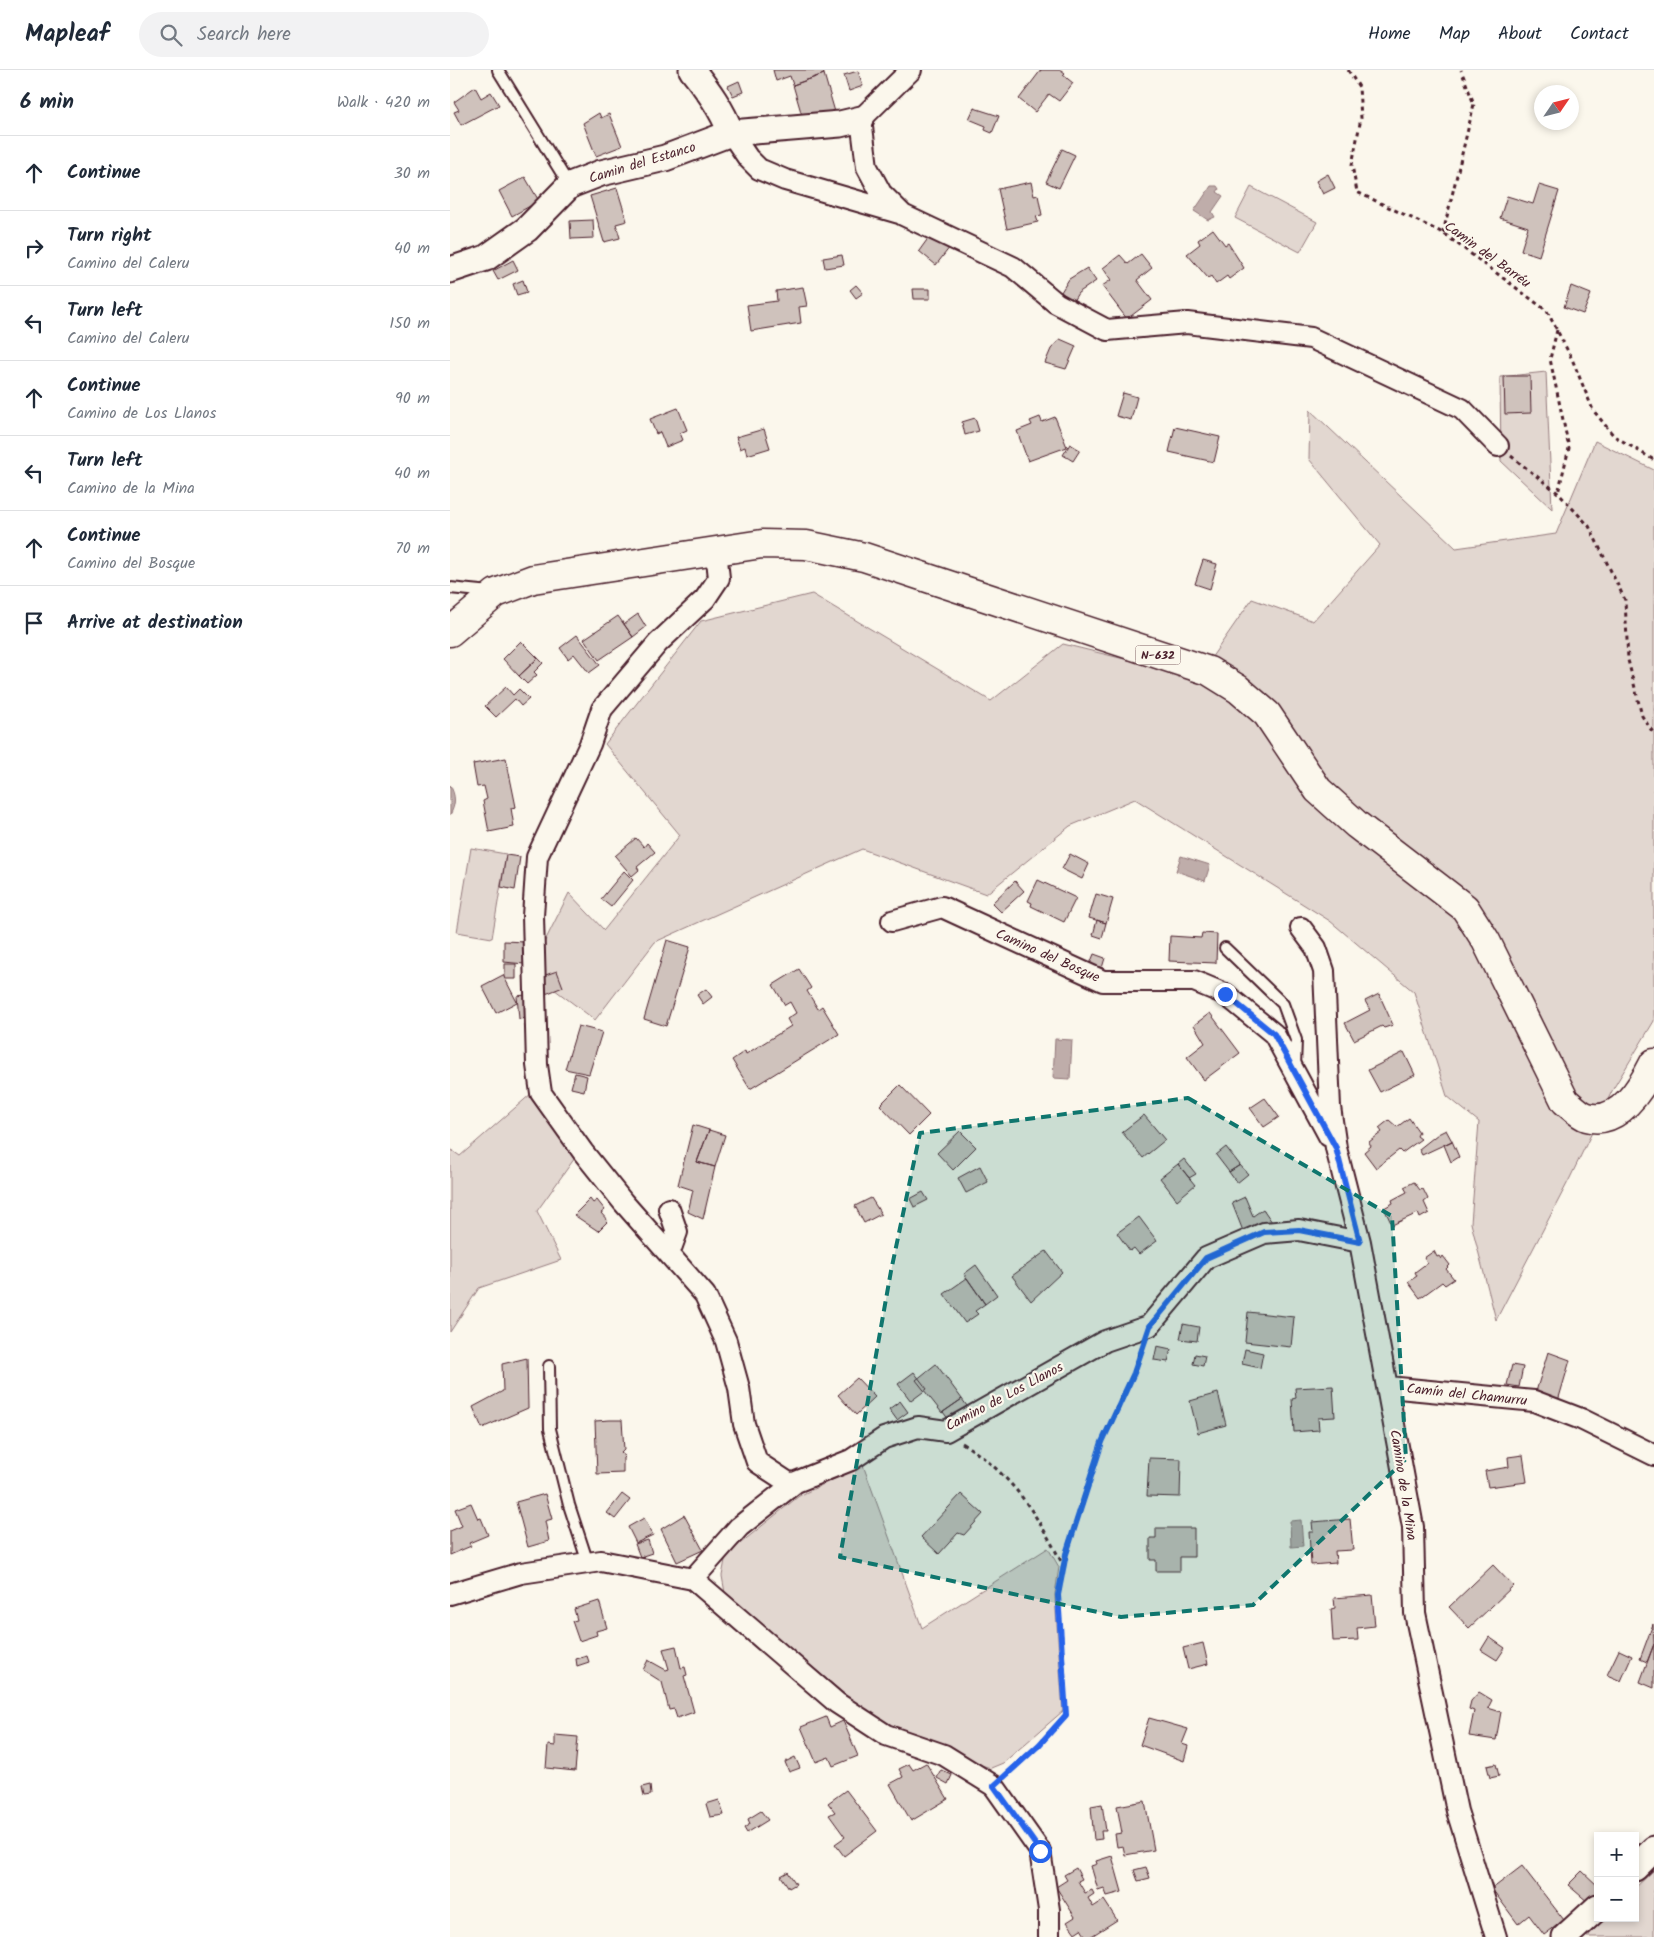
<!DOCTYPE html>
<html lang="en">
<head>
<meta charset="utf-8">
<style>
	body { margin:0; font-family:Kalam,sans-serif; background:#f2f2f3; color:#1f2937 }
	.controls { position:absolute; right:15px; bottom:15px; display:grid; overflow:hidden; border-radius:0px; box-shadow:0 2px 8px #0003 }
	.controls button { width:45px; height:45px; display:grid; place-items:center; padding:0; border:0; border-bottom:1px solid #e0e1e3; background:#fff; color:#1f2937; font:25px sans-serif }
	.compass { position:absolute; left:1084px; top:15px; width:45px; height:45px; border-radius:50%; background:#fff; box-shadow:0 2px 8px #0003; rotate:55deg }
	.stop { position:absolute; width:15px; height:15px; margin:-11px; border:4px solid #2563eb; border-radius:50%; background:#fff }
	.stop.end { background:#2563eb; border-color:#fff; box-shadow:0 1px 5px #0008 }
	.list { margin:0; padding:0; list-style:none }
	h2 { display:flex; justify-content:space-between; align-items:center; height:65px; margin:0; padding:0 20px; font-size:21px }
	h2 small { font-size:16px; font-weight:400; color:#747a83 }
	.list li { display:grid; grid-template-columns:32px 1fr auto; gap:15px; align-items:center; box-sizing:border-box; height:75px; padding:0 20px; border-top:1px solid #e0e1e3 }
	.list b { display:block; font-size:19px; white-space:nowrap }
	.list p { margin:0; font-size:16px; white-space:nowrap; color:#747a83 }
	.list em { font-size:16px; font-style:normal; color:#747a83 }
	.icon { flex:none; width:28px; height:28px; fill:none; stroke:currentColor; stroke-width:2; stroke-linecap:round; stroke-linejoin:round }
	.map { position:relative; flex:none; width:1204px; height:1867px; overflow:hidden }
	header { display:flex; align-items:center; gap:30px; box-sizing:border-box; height:70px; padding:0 25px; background:#fff; border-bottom:1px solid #e0e1e3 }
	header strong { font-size:24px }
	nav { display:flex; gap:28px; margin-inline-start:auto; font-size:18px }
	.search { width:350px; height:45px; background:#f2f2f3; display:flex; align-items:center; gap:12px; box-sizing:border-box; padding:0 18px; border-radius:28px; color:#747a83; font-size:19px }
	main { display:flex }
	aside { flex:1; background:#fff }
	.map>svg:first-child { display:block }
	.green { fill:#e2d7d0; stroke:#967b7e }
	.water { fill:#bfadaa; stroke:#907477 }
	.building { fill:#cfc2bc; stroke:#4a1f2b }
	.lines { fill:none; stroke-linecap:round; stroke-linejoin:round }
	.service-casing { stroke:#4a1f2b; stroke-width:14 }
	.minor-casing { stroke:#4a1f2b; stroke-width:24 }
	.tertiary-casing { stroke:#4a1f2b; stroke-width:29 }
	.trunk-casing { stroke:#4a1f2b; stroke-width:31 }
	.path { stroke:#4a1f2b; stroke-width:3; stroke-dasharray:4 4; stroke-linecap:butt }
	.service { stroke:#fbf7ec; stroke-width:10 }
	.minor { stroke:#fbf7ec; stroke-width:20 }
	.tertiary { stroke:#fbf7ec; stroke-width:25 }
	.trunk { stroke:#fbf7ec; stroke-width:28 }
	.route { stroke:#2563eb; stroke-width:6 }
	.marked { fill:#0f766e; fill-opacity:0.2; stroke:#0f766e; stroke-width:4; stroke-dasharray:10 6; stroke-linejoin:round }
	.labels { text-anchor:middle; stroke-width:4.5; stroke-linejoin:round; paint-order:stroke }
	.shield { fill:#fbf7ec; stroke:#7f6065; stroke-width:1 }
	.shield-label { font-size:12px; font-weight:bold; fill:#4a1f2b }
	.street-label { font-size:14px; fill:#4a1f2b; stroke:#fbf7ec }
</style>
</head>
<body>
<header>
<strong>Mapleaf</strong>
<div class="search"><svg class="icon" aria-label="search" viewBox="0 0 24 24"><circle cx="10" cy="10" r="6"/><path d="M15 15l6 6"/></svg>Search here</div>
<nav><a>Home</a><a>Map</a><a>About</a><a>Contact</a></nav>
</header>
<main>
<aside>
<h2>6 min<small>Walk · 420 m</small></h2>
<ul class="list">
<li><svg class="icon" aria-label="ahead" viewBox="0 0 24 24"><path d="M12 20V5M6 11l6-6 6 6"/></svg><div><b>Continue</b></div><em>30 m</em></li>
<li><svg class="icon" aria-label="right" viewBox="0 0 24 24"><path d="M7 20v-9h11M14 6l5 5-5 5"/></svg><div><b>Turn right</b><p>Camino del Caleru</p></div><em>40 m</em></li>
<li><svg class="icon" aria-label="left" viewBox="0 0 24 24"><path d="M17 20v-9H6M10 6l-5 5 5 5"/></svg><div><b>Turn left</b><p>Camino del Caleru</p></div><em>150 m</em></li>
<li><svg class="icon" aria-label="ahead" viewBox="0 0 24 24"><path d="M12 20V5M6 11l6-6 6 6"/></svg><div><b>Continue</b><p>Camino de Los Llanos</p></div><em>90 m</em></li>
<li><svg class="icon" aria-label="left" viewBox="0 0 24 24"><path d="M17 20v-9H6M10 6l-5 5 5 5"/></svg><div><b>Turn left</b><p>Camino de la Mina</p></div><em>40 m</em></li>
<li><svg class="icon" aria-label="ahead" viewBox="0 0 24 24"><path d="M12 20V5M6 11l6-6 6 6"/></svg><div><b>Continue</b><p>Camino del Bosque</p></div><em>70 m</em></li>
<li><svg class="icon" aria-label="arrive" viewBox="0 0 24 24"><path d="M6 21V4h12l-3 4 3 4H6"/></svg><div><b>Arrive at destination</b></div></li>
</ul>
</aside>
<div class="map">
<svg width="1204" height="1867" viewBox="0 0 1204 1867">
	<rect width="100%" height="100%" fill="#fbf7ec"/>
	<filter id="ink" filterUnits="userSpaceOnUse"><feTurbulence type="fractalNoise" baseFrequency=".02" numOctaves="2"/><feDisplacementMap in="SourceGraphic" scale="10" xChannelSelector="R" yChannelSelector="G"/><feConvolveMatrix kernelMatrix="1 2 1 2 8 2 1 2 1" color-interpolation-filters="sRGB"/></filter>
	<g filter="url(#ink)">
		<path class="green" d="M801,117L867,152L850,182L785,148Z
			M1096,302L1102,439L1051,391L1050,307Z
			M860,340L1006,478L1106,464L1145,371L1204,400V951L1163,1019L1120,1108L1046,1250L1021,1153L1029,1052L997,1026L964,922L880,851L685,729L620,756L536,824L412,779L205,872L145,950L80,901L119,823L154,860L230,765L155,674L251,551L362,524L541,631L613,574L748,607L802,529L863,551L930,475L859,389Z
			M21,778L56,784L42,868L7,862Z
			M82,1023L127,1085L87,1141L111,1190L29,1218L0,1262V1079L10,1086Z
			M413,1395L472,1558L598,1478L609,1497L605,1525L613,1641L553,1693L541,1698L531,1695L471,1666L434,1653L398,1627L275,1523L272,1506L276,1485L349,1426Z
			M1204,1800V1867H1137L1155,1848H1185V1818Z"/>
		<path class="water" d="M761,116H767L769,119L767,122L773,126L762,142L765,147L758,150L744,141Z
			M0,715C6,726 6,734 0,745Z
			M731,786L760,795L755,811L726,801Z
			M605,969L622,970L620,1009L603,1008Z
			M851,1450L853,1476L841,1477L840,1451Z"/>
		<path class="building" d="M323,0H373L374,4L343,15L340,6L326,11Z
			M591,0H611L615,3L613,5L623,13L609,31L599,24L585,42L569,29Z
			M408,1L413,16L399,21L394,5Z
			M374,4L385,42L362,50L353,49L343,15Z
			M289,11L293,22L283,26L278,16Z
			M25,17L31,28L41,22L49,35L11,55L4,42L9,40L4,32Z
			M524,38L549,46L542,63L535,60L536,56L519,49Z
			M149,43L151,48L159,44L172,76L146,86L133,53Z
			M612,79L625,85L609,118L596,112Z
			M878,104L885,118L873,124L866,111Z
			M75,107L89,131L62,146L49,121Z
			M581,112L584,126L588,125L592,145L586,146L588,152L557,159L548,119Z
			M1089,115L1109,121L1089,186L1071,180L1078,157L1050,148L1057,126L1083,134Z
			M167,118L177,151L166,154L170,168L154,172L140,126Z
			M143,150L144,168L121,169L120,151Z
			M763,159L775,175L778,173L794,198L779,209L777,206L766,214L761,206L758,208L737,184L750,174L748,170Z
			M482,163L500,177L486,195L469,181Z
			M691,184L702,198L687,210L702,230L677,249L652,216L661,210L653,198L670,185L678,194Z
			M392,185L394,195L375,198L373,188Z
			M63,190L68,200L48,210L43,201Z
			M637,198L646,211L628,223L623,231L611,222L619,209Z
			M73,210L77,222L67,225L63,214Z
			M406,215L413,223L406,228L400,220Z
			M1121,216L1141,224L1133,244L1114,237Z
			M353,217L357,236L349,237L351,253L301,261L297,235L327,231L326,221Z
			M463,219H480V229H464Z
			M610,269L626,276L616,299L595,293L601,279Z
			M1054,306H1080L1081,343L1055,344Z
			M673,323L687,327L681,350L666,346Z
			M228,338L237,360L230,363L233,370L216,377L210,362L206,364L200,349Z
			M590,347L592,352L605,347L617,377L578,391L567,361L582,355L580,351Z
			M525,348L529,361L515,365L512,352Z
			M725,357L770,367L764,392L719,382Z
			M314,359L320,378L297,385L295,377L290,379L286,367Z
			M620,374L630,380L623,391L613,385Z
			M753,490L767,494L760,519L745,514Z
			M188,544L196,557L183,567L174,554Z
			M168,546L183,567L149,590L134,569Z
			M127,565L150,595L139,603L124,584L118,589L110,578Z
			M71,571L88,588L69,606L53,589Z
			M88,588L93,593L84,602L87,605L77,614L69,606Z
			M56,617L63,625L69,619L79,629L71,636L65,629L46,647L35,636Z
			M56,688L66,737L61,738L64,757L39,762L33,731L37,729L34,716L27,717L23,694Z
			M186,768L194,777L197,773L205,782L187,797L189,800L182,806L165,786Z
			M620,784L639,794L632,809L612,799Z
			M56,785L70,787L65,820L51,817Z
			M174,801L183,810L161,837L151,829Z
			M588,810L626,828L614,852L581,836L582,833L578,831Z
			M565,811L574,821L551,842L542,833Z
			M646,824L663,829L656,853L639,848Z
			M647,850L656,853L652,868L643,865Z
			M752,863L767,864L766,893L719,891L720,866L751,868Z
			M217,870L240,877L216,956L194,949Z
			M54,871L75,872L74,894L54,892Z
			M644,884L655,888L652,898L640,894Z
			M55,894H66V909H55Z
			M349,899L361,918L357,921L368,939L372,936L389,964L300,1019L282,990L295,981L296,984L341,956L337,949L346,943L340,932L335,935L323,915Z
			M107,901L113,917L93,925L87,908Z
			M53,905L67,932L46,943L32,916Z
			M256,919L262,927L253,934L247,925Z
			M929,924L943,955L934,958L932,956L904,970L895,953L920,940L915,931Z
			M75,925L77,948L69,949L67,926Z
			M760,943L790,983L754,1010L737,987L755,973L744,955Z
			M128,956L152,962L139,1004L115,999Z
			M954,982L965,1005L930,1022L918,1000Z
			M125,1003L137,1006L134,1021L121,1018Z
			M450,1015L479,1045L459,1065L430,1035Z
			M815,1028L829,1047L814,1057L800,1038Z
			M694,1045L715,1070L693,1088L672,1062Z
			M959,1048L969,1062L967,1066L971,1069L952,1083L949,1080L926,1098L914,1082L921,1076L919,1072L932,1062L929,1058L939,1050L947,1057Z
			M243,1055L259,1060L247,1092L265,1097L253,1149L238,1142L243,1120L228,1115Z
			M259,1060L275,1065L265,1097L247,1092Z
			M996,1060L1002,1071L972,1085L969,1079L988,1064Z
			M510,1061L526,1077L503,1100L487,1083Z
			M1002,1071L1009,1087L1001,1092L994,1075Z
			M776,1077L790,1095L779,1102L766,1085Z
			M734,1089L746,1104L739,1108L728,1094Z
			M728,1094L745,1115L727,1130L710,1108Z
			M790,1095L798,1104L787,1113L779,1102Z
			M530,1096L538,1112L516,1123L508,1108Z
			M964,1112L970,1120L973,1119L978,1129L974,1132L979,1143L970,1148L968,1143L942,1155L934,1138L943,1133L942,1130L957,1122L954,1117Z
			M473,1122L478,1130L464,1137L460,1129Z
			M795,1127L803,1146L813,1139L822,1152L793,1161L782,1133Z
			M421,1128L431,1144L414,1153L405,1136Z
			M140,1129L143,1133L147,1130L155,1140L151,1143L158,1151L148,1161L124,1145Z
			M689,1147L707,1171L689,1184L684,1178L680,1181L667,1163Z
			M596,1181L612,1202L581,1231L562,1206Z
			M984,1181L987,1187L989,1186L991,1189L993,1186L1000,1195L996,1199L1004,1209L995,1215L992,1212L970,1228L958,1212L967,1206L965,1202L977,1193L974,1188Z
			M526,1195L547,1225L535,1234L514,1204Z
			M517,1208L535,1234L525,1241L528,1244L515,1253L494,1224Z
			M798,1242L844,1247L841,1277L795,1272Z
			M733,1254L749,1257L747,1271L730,1269Z
			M707,1276L721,1279L718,1292L704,1290Z
			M795,1279L813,1283L810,1298L792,1294Z
			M1098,1282L1120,1290L1108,1331L1085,1325Z
			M745,1284L755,1286L753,1296L743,1294Z
			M77,1288L78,1338L32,1358L23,1337L53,1321L52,1294Z
			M486,1294L512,1329L492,1343L466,1310Z
			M1062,1295L1073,1297L1069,1317L1057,1315Z
			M464,1302L477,1319L461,1331L448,1314Z
			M407,1308L425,1327L406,1345L388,1325Z
			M883,1316L885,1347L868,1348L869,1360L844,1362L842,1329L846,1328L845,1318Z
			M768,1323L776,1355L748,1363L740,1331Z
			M512,1329L517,1336L499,1350L493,1342Z
			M450,1331L458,1342L447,1350L439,1339Z
			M160,1350H172L174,1380L171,1383L175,1386L173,1388V1403L147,1404L145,1351Z
			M1073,1385L1077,1412L1038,1417L1035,1401L1059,1397L1058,1387Z
			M699,1388L731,1389L730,1427L697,1426Z
			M95,1424L102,1449L95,1451L99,1471L78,1477L66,1432Z
			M172,1424L180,1430L165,1449L157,1443Z
			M511,1424L533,1444L514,1465L508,1463L489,1484L471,1467Z
			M21,1433L28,1449L31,1448L38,1465L19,1473L21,1476L0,1485V1461L12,1456L5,1439Z
			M234,1445L253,1480L227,1492L211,1459Z
			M194,1448L203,1465L186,1473L178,1457Z
			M900,1449L903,1480L885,1481L886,1493L861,1495L859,1462H863L862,1452Z
			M706,1458H744V1487H730V1501H706V1490H700V1468H706Z
			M198,1470L202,1483L190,1487L185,1474Z
			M1043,1495L1063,1516L1019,1558L999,1537Z
			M922,1525L925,1556L907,1558L908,1570L883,1571L881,1539L885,1538L884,1528Z
			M149,1531L157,1558L146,1561L147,1565L129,1571L122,1551L127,1550L124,1539Z
			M1203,1554L1204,1574L1197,1592L1190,1589Z
			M1039,1567L1055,1578L1047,1590L1031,1580Z
			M753,1573L758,1594L738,1599L733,1578Z
			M1204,1574V1618L1190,1612Z
			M226,1576L231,1598L235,1597L237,1605L234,1606L244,1642L227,1648L224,1639L219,1640L212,1612L193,1600L198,1590L216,1600L219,1599L213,1579Z
			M1169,1580L1182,1586L1171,1611L1157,1605Z
			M137,1586L139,1592L127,1596L126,1589Z
			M1029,1622L1042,1630L1038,1638L1051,1642L1046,1670L1019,1666L1024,1641L1019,1639L1021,1631Z
			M376,1647L380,1657L393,1651L408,1686L383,1696L379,1687L366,1692L351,1657Z
			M699,1648L738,1659L732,1674L738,1676L734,1691L690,1675Z
			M105,1665L128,1667L125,1701L96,1698L98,1675L105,1676Z
			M345,1687L350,1698L339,1702L335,1692Z
			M476,1693L498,1729L461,1751L440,1714L453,1707L449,1699L459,1694L463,1700Z
			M1046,1694L1049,1706L1040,1708L1037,1696Z
			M491,1700L502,1705L498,1714L487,1708Z
			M200,1715L201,1725L194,1726L192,1717Z
			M396,1720L427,1761L394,1786L385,1774L395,1767L379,1745L385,1742L378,1733Z
			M269,1730L274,1745L260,1747L256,1734Z
			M695,1731L704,1780L675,1785L673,1776L667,1777L665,1764L672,1763L667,1736Z
			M652,1734L656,1761H651L652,1769L644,1770L641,1736Z
			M311,1741L318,1750L297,1763L294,1758L300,1754L298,1749Z
			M662,1786L672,1822L657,1826L654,1818L648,1820L641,1796L647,1794L646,1791Z
			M1072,1796L1114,1850L1094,1865L1079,1845L1068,1854L1042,1819Z
			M696,1797L700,1808L688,1811L684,1800Z
			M626,1798L632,1809L628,1811L635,1823L642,1820L644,1824L638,1828L643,1837L654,1830L667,1850L640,1867H636L631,1859L625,1863L617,1852L625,1847L606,1817L617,1810L614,1805Z
			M1132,1801L1148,1816V1821L1138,1832L1118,1815Z
			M338,1802L346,1814L339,1818L331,1806Z"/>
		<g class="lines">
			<defs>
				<path id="service" d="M48,0L119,115
					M0,518L40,522
					M775,878L833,934L846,970L845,997
					M99,1296L100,1359L119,1435L138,1493"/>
				<path id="minor" d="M461,0L411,49L417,97L431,123L453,145L563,197L606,233L657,260L737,253L861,268L1012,339L1048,376
					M281,63L298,88L309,99L335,110L449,143
					M266,481L269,508L255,529L208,573L152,639L140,674L87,787L83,846L87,995L91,1023L133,1082L173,1132L255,1225L276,1271L289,1318L294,1354L307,1392L342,1415
					M442,851L492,837L653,911H744L775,924L824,964L879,1066
					M851,858L866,878L874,901L880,1037L886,1078L910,1172L963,1457L965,1543L1007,1741L1046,1867
					M219,1184L227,1162L219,1139
					M938,1317L1084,1331L1131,1349L1204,1385
					M243,1509L387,1633L436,1665L494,1685L544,1716L590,1781L599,1840V1867
					M0,1524L71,1503L151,1491L243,1509L289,1457L346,1412L401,1390L434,1368L468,1357L496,1361L655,1271L699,1256L756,1188L814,1163L849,1160L910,1172"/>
				<path id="tertiary" d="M242,0C258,20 272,39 281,63
					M0,200L36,188L77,159L120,115L151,103L215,88L281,63L390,54L411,49
					M1185,1798L1204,1779
					M1115,1867L1148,1837"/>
				<path id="trunk" d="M0,562L46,523L83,509L312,474L356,475L414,487L759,601L788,619L817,644L868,720L907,755L1015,838L1036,871L1115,1031C1121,1036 1130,1045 1137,1047C1169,1056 1192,1017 1204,993"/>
			</defs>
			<use href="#service" class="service-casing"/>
			<use href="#minor" class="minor-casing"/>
			<use href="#tertiary" class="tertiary-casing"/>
			<use href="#trunk" class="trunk-casing"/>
			<path class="path" d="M898,0L909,17L911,48L902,95L907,122L993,163L1097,241L1122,289L1143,340L1164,366L1204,390
				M993,163L1024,34L1011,0
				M1107,260L1100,289L1119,378L1108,423
				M1061,386L1108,423L1139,456L1175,530L1178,590L1192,646L1204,664
				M512,1373C562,1404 586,1443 613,1495
				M557,1704L589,1675L616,1645L608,1525L616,1484L652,1372L684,1303L692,1278"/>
			<use href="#service" class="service"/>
			<use href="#minor" class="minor"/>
			<use href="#tertiary" class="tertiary"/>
			<use href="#trunk" class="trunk"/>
		</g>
	</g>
	<g class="lines" filter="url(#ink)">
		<path class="route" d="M590,1781L544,1716L589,1675L616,1645L608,1525L616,1484L652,1372L684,1303L700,1256L756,1188L814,1162L849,1160L910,1172L886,1078L824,964L775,924"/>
	</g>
	<path class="marked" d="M738,1028L942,1146L956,1389L803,1535L671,1547L390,1487L441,1201L470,1063Z"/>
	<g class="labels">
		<rect class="shield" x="685.5" y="575.5" width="45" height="19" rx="4"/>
		<g class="shield-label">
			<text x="708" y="589">N-632</text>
		</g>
		<g class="street-label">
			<text transform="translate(192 92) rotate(-17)" y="5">Camin del Estanco</text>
			<text transform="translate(1038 184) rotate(36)" y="5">Camin del Barréu</text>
			<text transform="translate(598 885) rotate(24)" y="5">Camino del Bosque</text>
			<text transform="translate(1017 1324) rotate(6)" y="5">Camín del Chamurru</text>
			<text transform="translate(554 1326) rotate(-28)" y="5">Camino de Los Llanos</text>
			<text transform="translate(954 1415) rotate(81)" y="5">Camino de la Mina</text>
		</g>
	</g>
</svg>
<div class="controls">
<button>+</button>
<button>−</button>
</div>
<svg class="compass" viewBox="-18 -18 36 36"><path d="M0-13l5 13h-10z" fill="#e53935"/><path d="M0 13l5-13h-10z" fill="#747a83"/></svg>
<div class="stop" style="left:590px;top:1781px"></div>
<div class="stop end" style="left:775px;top:924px"></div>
</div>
</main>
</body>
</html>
